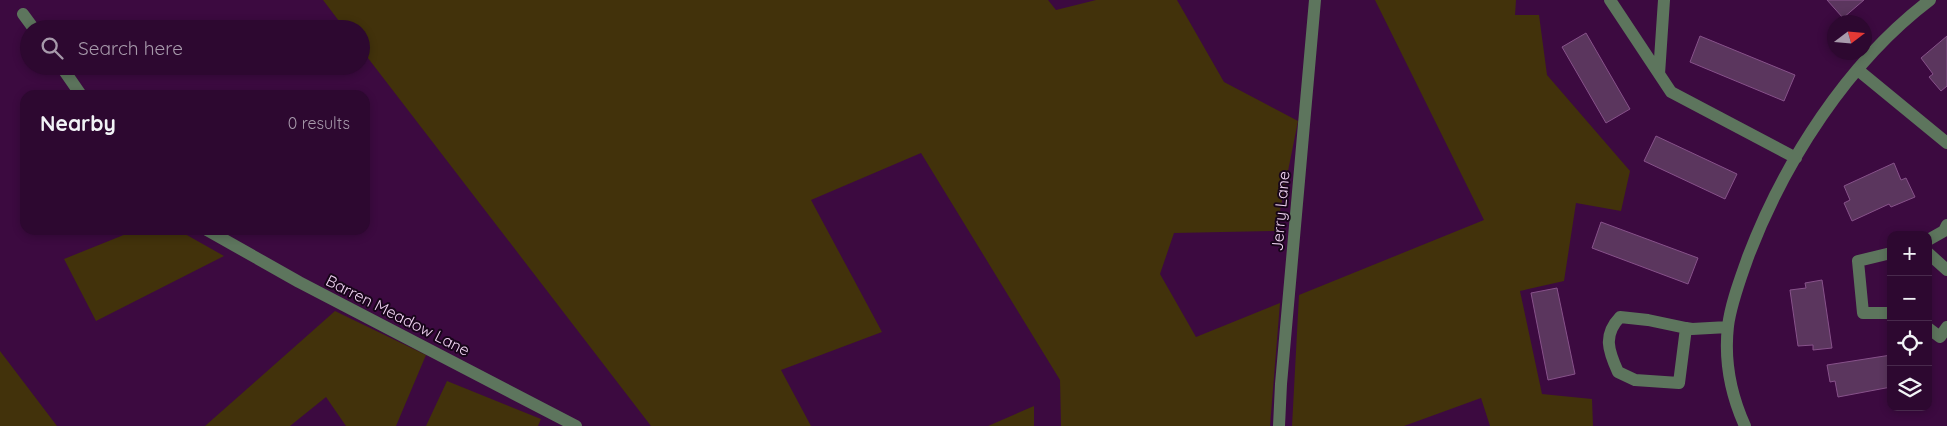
<!DOCTYPE html>
<html lang="en">
<head>
<meta charset="utf-8">
<style>
	body { margin:0; font-family:Quicksand,sans-serif; background:#351138; color:#f1f3f6 }
	.controls { position:absolute; right:15px; bottom:15px; display:grid; overflow:hidden; border-radius:10px; box-shadow:0 2px 8px #0003 }
	.controls button { width:45px; height:45px; display:grid; place-items:center; padding:0; border:0; border-bottom:1px solid #48294c; background:#2d0830; color:#f1f3f6; font:25px sans-serif }
	.compass { position:absolute; left:1827px; top:15px; width:45px; height:45px; border-radius:50%; background:#2d0830; box-shadow:0 2px 8px #0003; rotate:74deg }
	.list { margin:0; padding:0; list-style:none }
	h2 { display:flex; justify-content:space-between; align-items:center; height:65px; margin:0; padding:0 20px; font-size:21px }
	h2 small { font-size:16px; font-weight:400; color:#a79aab }
	.icon { flex:none; width:28px; height:28px; fill:none; stroke:currentColor; stroke-width:2; stroke-linecap:round; stroke-linejoin:round }
	.map { position:relative; flex:none; width:1947px; height:426px; overflow:hidden }
	.search { position:absolute; background:#2d0830; box-shadow:0 2px 8px #0003; left:20px; top:20px; width:350px; height:55px; display:flex; align-items:center; gap:12px; box-sizing:border-box; padding:0 18px; border-radius:28px; color:#a79aab; font-size:19px }
	.panel { position:absolute; background:#2d0830; box-shadow:0 2px 8px #0003; left:20px; top:90px; width:350px; height:145px; border-radius:15px }
	.map>svg:first-child { display:block }
	.green { fill:#42320b }
	.building { fill:#5b365e; stroke:#87528a }
	.lines { fill:none; stroke-linecap:round; stroke-linejoin:round }
	.minor { stroke:#5d755d; stroke-width:12 }
	.labels { text-anchor:middle; stroke-width:4; stroke-linejoin:round; paint-order:stroke }
	.street-label { font-size:16px; fill:#f1d4f3; stroke:#18051a }
</style>
</head>
<body>
<div class="map">
<svg width="1947" height="426" viewBox="0 0 1947 426">
	<rect width="100%" height="100%" fill="#3c0a40"/>
	<path class="green" d="M323,0H1048L1056,10L1096,0H1177L1224,82L1298,121L1276,231L1174,233L1160,274L1196,337L1280,303L1270,426H1061L1060,380L921,153L811,200L882,332L781,370L811,426H651L361,49V29H345Z
		M1375,0H1516L1515,15H1539L1547,75L1630,171L1621,211L1576,203L1564,281L1520,291L1542,394L1592,399L1593,426H1490L1481,398L1404,426H1292L1299,295L1484,220Z
		M136,230H178L224,256L96,321L64,259Z
		M335,311L426,355L396,426H346L326,397L290,426H205Z
		M0,351L57,426H0Z
		M447,381L541,419L538,426H426Z
		M1034,406V426H988Z"/>
	<path class="building" d="M1827,0H1864L1843,18Z
		M1586,33L1630,109L1606,123L1562,47Z
		M1700,36L1795,75L1784,101L1690,62Z
		M1947,36V86L1941,91L1929,77L1933,74L1921,58Z
		M1656,136L1737,174L1725,199L1644,161Z
		M1894,163L1901,180L1906,178L1915,197L1891,207L1889,204L1852,221L1844,203L1850,200L1844,186Z
		M1601,222L1698,258L1688,284L1592,248Z
		M1822,280L1832,348L1813,350V345L1798,346L1790,290L1806,288L1805,283Z
		M1557,288L1575,374L1548,380L1531,293Z
		M1891,355V387L1838,397L1835,381L1830,382L1827,365Z"/>
	<g class="lines">
		<path class="minor" d="M1610,0L1671,92L1796,158
			M23,14L34,29
			M61,66L81,95
			M1858,70L1947,143
			M1659,74L1664,0
			M207,230L299,282L576,426
			M1928,240L1944,231L1947,225
			M1891,253L1858,261L1863,313H1891
			M1928,253L1947,270
			M1686,328L1679,383L1635,380L1618,372C1608,350 1603,335 1620,317L1648,320L1686,328L1692,329L1728,327
			M1928,328L1940,337L1947,327
			M1279,426L1281,384L1315,0
			M1745,426C1731,395 1724,361 1728,326C1731,303 1740,280 1748,257C1784,162 1848,62 1930,0"/>
	</g>
	<g class="labels">
		<g class="street-label">
			<text transform="translate(1280 211) rotate(-85)" y="6">Jerry Lane</text>
			<text transform="translate(398 315) rotate(27)" y="6">Barren Meadow Lane</text>
		</g>
	</g>
</svg>
<div class="controls">
<button>+</button>
<button>−</button>
<button><svg class="icon" aria-label="locate" viewBox="0 0 24 24"><circle cx="12" cy="12" r="6"/><path d="M12 2v4M12 18v4M2 12h4M18 12h4"/></svg></button>
<button><svg class="icon" aria-label="layers" viewBox="0 0 24 24"><path d="M12 4l9 5-9 5-9-5zM3 14l9 5 9-5"/></svg></button>
</div>
<svg class="compass" viewBox="-18 -18 36 36"><path d="M0-13l5 13h-10z" fill="#e53935"/><path d="M0 13l5-13h-10z" fill="#a79aab"/></svg>
<div class="search"><svg class="icon" aria-label="search" viewBox="0 0 24 24"><circle cx="10" cy="10" r="6"/><path d="M15 15l6 6"/></svg>Search here</div>
<section class="panel">
<h2>Nearby<small>0 results</small></h2>
<ul class="list">
</ul>
</section>
</div>
</body>
</html>
